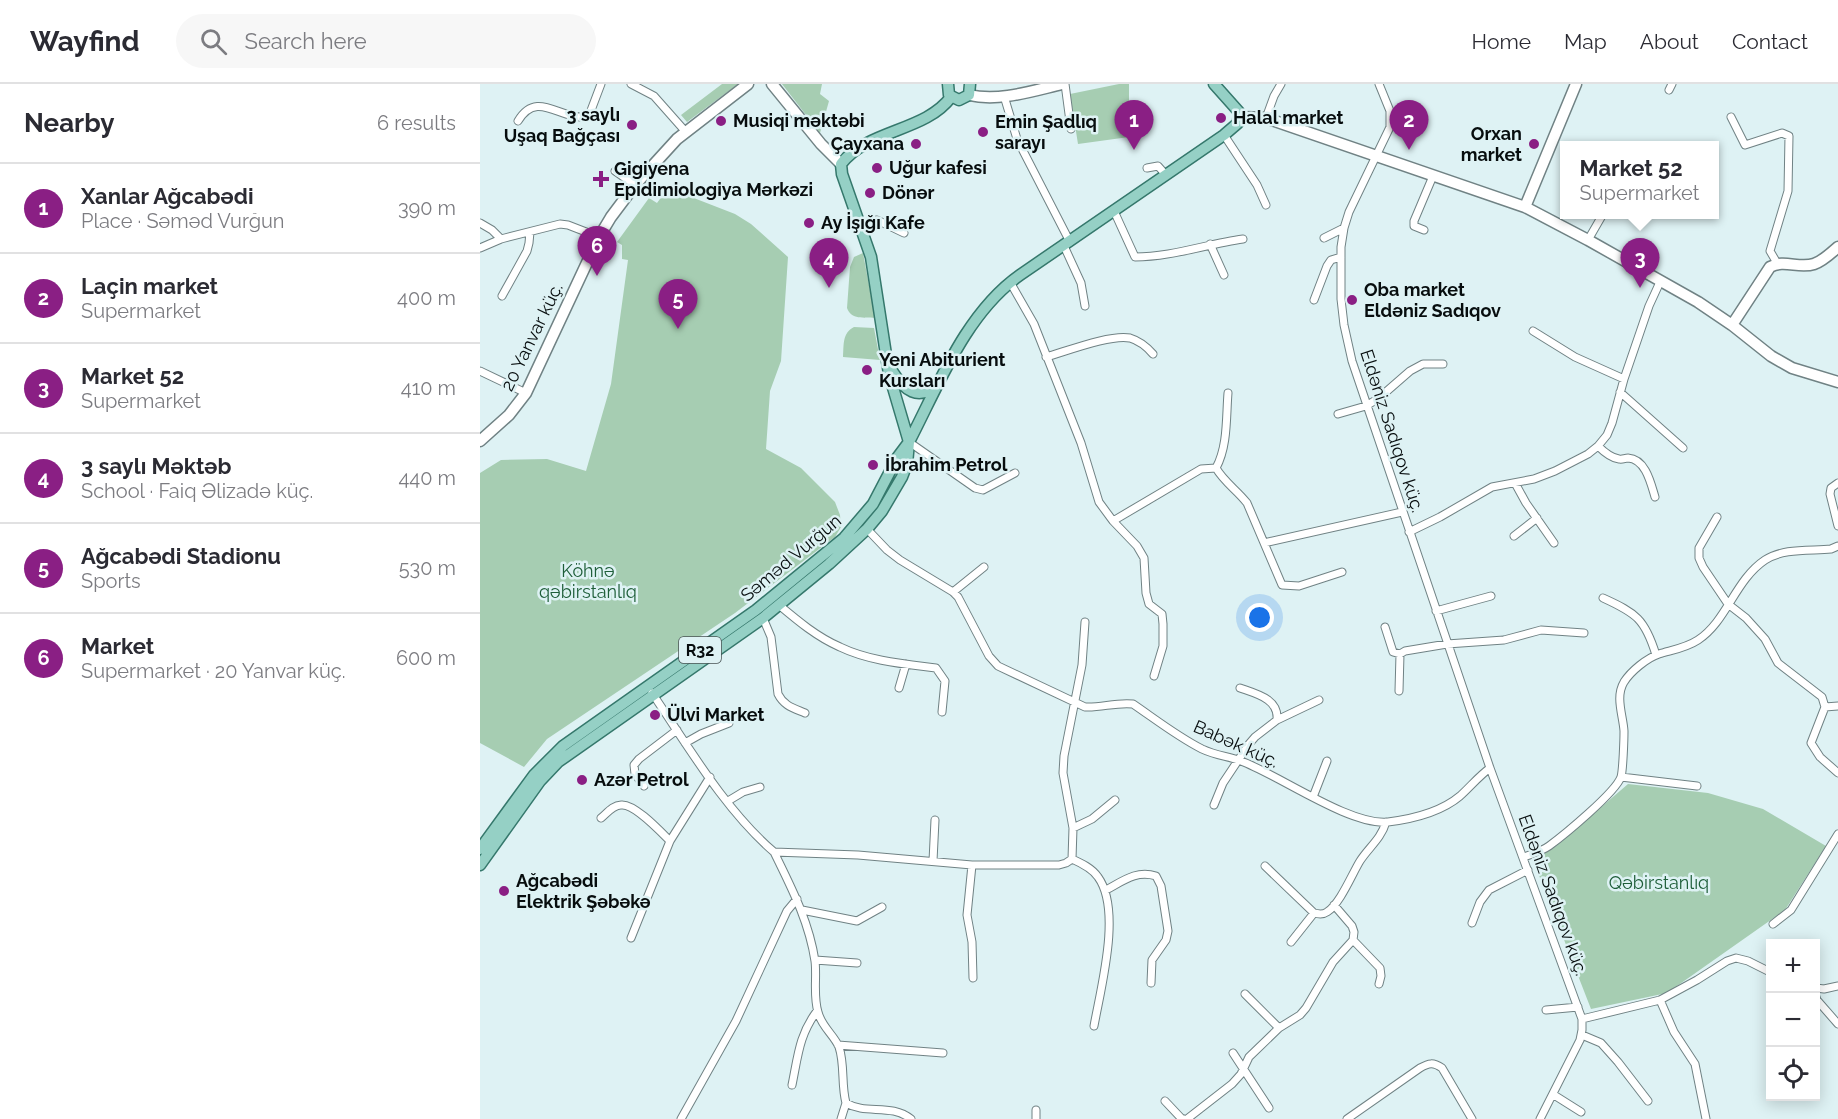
<!DOCTYPE html>
<html lang="en">
<head>
<meta charset="utf-8">
<style>
	body { margin:0; font-family:Raleway,sans-serif; background:#f7f7f7; color:#2b2b33 }
	.controls { position:absolute; right:18px; bottom:18px; display:grid; overflow:hidden; border-radius:0px; box-shadow:0 3px 15px #0003 }
	.controls button { width:54px; height:54px; display:grid; place-items:center; padding:0; border:0; border-bottom:2px solid #e1e1e2; background:#fff; color:#2b2b33; font:30px sans-serif }
	.you { position:absolute; left:780px; top:534px; width:21px; height:21px; margin:-15px; border:4px solid #fff; border-radius:50%; background:#1a73e8; box-shadow:0 0 0 9px #1a73e833 }
	.badge { display:grid; place-items:center; width:39px; height:39px; border-radius:50%; background:#8a1f84; color:#fff; font-size:20px; font-weight:700 }
	.pin { position:absolute; translate:-50% -50px; filter:drop-shadow(0 2px 3px #0008) }
	.pin::after { content:''; position:absolute; top:32px; width:21px; height:18px; background:inherit; clip-path:polygon(0 0,100% 0,50% 100%) }
	.popup { position:absolute; left:1080px; top:57px; width:159px; height:78px; box-sizing:border-box; display:grid; place-content:center; border-radius:0px; background:#fff; filter:drop-shadow(0 2px 4px #0005); font-size:20px; white-space:nowrap; color:#7c7c81 }
	.popup b { font-size:22px; color:#2b2b33 }
	.popup::after { content:''; position:absolute; left:50%; top:100%; margin-left:-12px; border:12px solid transparent; border-top-color:#fff }
	.list { margin:0; padding:0; list-style:none }
	h2 { display:flex; justify-content:space-between; align-items:center; height:78px; margin:0; padding:0 24px; font-size:26px }
	h2 small { font-size:20px; font-weight:400; color:#7c7c81 }
	.list li { display:grid; grid-template-columns:39px 1fr auto; gap:18px; align-items:center; box-sizing:border-box; height:90px; padding:0 24px; border-top:2px solid #e1e1e2 }
	.list b { display:block; font-size:22px; white-space:nowrap }
	.list p { margin:0; font-size:20px; white-space:nowrap; color:#7c7c81 }
	.list em { font-size:20px; font-style:normal; color:#7c7c81 }
	.icon { flex:none; width:33px; height:33px; fill:none; stroke:currentColor; stroke-width:2; stroke-linecap:round; stroke-linejoin:round }
	.map { position:relative; flex:none; width:1358px; height:1035px; overflow:hidden }
	header { display:flex; align-items:center; gap:36px; box-sizing:border-box; height:84px; padding:0 30px; background:#fff; border-bottom:2px solid #e1e1e2 }
	header strong { font-size:28px }
	nav { display:flex; gap:33px; margin-inline-start:auto; font-size:21px }
	.search { width:420px; height:54px; background:#f7f7f7; display:flex; align-items:center; gap:15px; box-sizing:border-box; padding:0 21px; border-radius:33px; color:#7c7c81; font-size:22px }
	main { display:flex }
	aside { flex:1; background:#fff }
	.map>svg:first-child { display:block }
	.green { fill:#a6cdb2 }
	.lines { fill:none; stroke-linecap:round; stroke-linejoin:round }
	.street-casing { stroke:#708284; stroke-width:9 }
	.secondary-casing { stroke:#708284; stroke-width:13 }
	.primary-casing { stroke:#35786c; stroke-width:13 }
	.street { stroke:#fff; stroke-width:7 }
	.secondary { stroke:#fff; stroke-width:10 }
	.primary { stroke:#95d0c5; stroke-width:10 }
	.poi-dot { fill:#8a1f84; stroke:#def2f4; stroke-width:2 }
	.labels { text-anchor:middle; stroke-width:5; stroke-linejoin:round; paint-order:stroke }
	.shield { fill:#def2f4; stroke:#485253; stroke-width:1.5 }
	.shield-label { font-size:16px; font-weight:bold; fill:#070d0e }
	.poi-label { font-size:18px; font-weight:bold; fill:#070d0e; stroke:#def2f4; text-anchor:start }
	.street-label { font-size:18px; fill:#070d0e; stroke:#def2f4 }
	.park-label { font-size:18px; fill:#1e5e39; stroke:#def2f4 }
</style>
</head>
<body>
<header>
<strong>Wayfind</strong>
<div class="search"><svg class="icon" aria-label="search" viewBox="0 0 24 24"><circle cx="10" cy="10" r="6"/><path d="M15 15l6 6"/></svg>Search here</div>
<nav><a>Home</a><a>Map</a><a>About</a><a>Contact</a></nav>
</header>
<main>
<aside>
<h2>Nearby<small>6 results</small></h2>
<ul class="list">
<li><span class="badge">1</span><div><b>Xanlar Ağcabədi</b><p>Place · Səməd Vurğun</p></div><em>390 m</em></li>
<li><span class="badge">2</span><div><b>Laçin market</b><p>Supermarket</p></div><em>400 m</em></li>
<li><span class="badge">3</span><div><b>Market 52</b><p>Supermarket</p></div><em>410 m</em></li>
<li><span class="badge">4</span><div><b>3 saylı Məktəb</b><p>School · Faiq Əlizadə küç.</p></div><em>440 m</em></li>
<li><span class="badge">5</span><div><b>Ağcabədi Stadionu</b><p>Sports</p></div><em>530 m</em></li>
<li><span class="badge">6</span><div><b>Market</b><p>Supermarket · 20 Yanvar küç.</p></div><em>600 m</em></li>
</ul>
</aside>
<div class="map">
<svg width="1358" height="1035" viewBox="0 0 1358 1035">
	<rect width="100%" height="100%" fill="#def2f4"/>
	<path class="green" d="M242,0H258L207,38L201,31Z
		M302,0H342L340,10L349,17L340,49Z
		M639,0H649V53L598,60L590,10Z
		M188,104L255,130L271,140L308,173L301,277L290,307L286,365L321,384L355,418L360,431L361,443L355,453L255,529L67,655L44,683L0,659V389L21,376L67,375L106,387L131,300L148,176L142,175V161L137,158L169,114L177,119Z
		M383,169L395,234C384,233 371,236 367,224L370,183L374,173Z
		M374,243L394,244L400,276L363,273C364,261 362,249 374,243Z
		M1148,700L1228,709L1283,725L1346,762L1305,826L1187,909L1111,925L1053,776L1076,762Z"/>
	<g class="lines">
		<defs>
			<path id="street" d="M151,0L174,12L205,47
				M585,0L591,45
				M899,0L910,27V43L869,128L864,144L861,163V215L864,241L872,277L1010,684L1102,935V946L1100,956L1060,1035
				M1189,6L1192,0
				M524,12L537,55L590,158
				M1251,33L1265,61L1302,49L1309,52L1308,107L1290,167L1297,179
				M786,34L794,12L801,0
				M38,37C57,5 80,36 106,33L110,29L121,0
				M744,51L777,101L786,121
				M667,84L678,82L686,91
				M135,87L155,101
				M634,127L655,173C691,173 727,160 763,155
				M0,139L12,146L21,155
				M380,140L397,136L424,149
				M944,146L934,142V137L953,92
				M844,154L864,144
				M1108,156L1123,130
				M730,160L744,191
				M584,162L601,199L605,222
				M0,164L21,155L80,140L88,141L119,153
				M530,198L554,240L601,359L619,418L633,437L657,462L664,474L666,509L669,520L682,530L683,540V562L674,592
				M22,212L47,167L49,159L50,148
				M834,216L847,182L851,176L861,173
				M1053,247L1095,273L1144,295
				M566,273C587,267 631,250 650,254C660,257 667,263 673,270
				M0,287L46,309
				M1140,308L1203,364
				M858,330L886,322L899,314L930,287L943,280H963
				M429,358L495,404L503,406L535,389
				M1118,362C1123,367 1131,374 1139,375C1142,376 1145,374 1148,374C1166,375 1171,400 1175,413
				M736,384C748,362 746,333 748,309
				M1035,399L1046,419L1074,459
				M1358,399L1351,404L1350,410L1358,442
				M1237,433L1219,464V474L1223,483L1248,520L1266,534L1285,555L1298,579L1342,613L1345,623L1331,659L1340,673L1358,689
				M633,437L721,385L736,384C744,398 757,406 767,419L802,501L819,502L862,488
				M387,445L407,466L420,476L473,508L478,513L509,572L518,582L605,623C621,624 636,618 653,620C675,635 698,653 722,665C737,672 748,672 761,677C799,691 870,742 908,738C932,735 961,728 980,712C990,703 999,692 1010,684
				M929,448L960,433L1012,403L1054,395L1075,387L1108,370L1118,362L1127,351L1132,339L1144,295L1169,222L1180,198
				M1034,452L1057,434
				M784,459L922,428
				M473,508L504,483
				M1123,514C1156,529 1165,535 1176,571
				M299,521C318,537 337,553 360,563C389,577 424,580 456,584L465,597L462,628
				M956,527L1011,512
				M283,534L291,553L298,610C304,622 313,624 325,629
				M905,543L913,568L920,570
				M419,604L426,580
				M919,607L920,570L925,567L967,560L1024,556L1061,546L1104,549
				M172,609C208,662 245,726 294,768L378,771L492,781H579L586,779L592,775
				M1345,623L1358,622
				M797,636L839,616
				M205,659L221,650L249,639
				M1141,693L1217,702
				M164,702L155,690L154,681L159,675L197,646
				M833,713L847,677
				M248,717L263,708L280,703
				M734,721L743,699L769,660L775,653L797,636C799,615 777,610 760,604
				M121,734C127,729 133,721 141,721C154,719 180,747 190,757
				M593,744L612,735L635,716
				M294,768C311,803 329,837 335,877C337,893 333,912 338,928C341,942 354,951 359,963C365,981 361,1001 366,1019C386,1031 411,1019 431,1035
				M1044,773C1052,770 1062,767 1069,762C1084,751 1135,709 1141,693C1143,686 1144,655 1144,647C1143,631 1135,613 1144,598C1151,587 1167,574 1179,570C1192,566 1206,564 1218,556C1247,537 1255,496 1285,476C1303,464 1330,467 1351,465L1358,462
				M592,775L593,744L583,689L584,672L602,581L605,538
				M592,775C601,779 612,784 618,793C642,826 621,903 614,942
				M453,777L455,736
				M492,781L487,831L492,858L493,894
				M785,782L834,829C838,830 843,831 847,828C860,820 872,790 880,777C889,763 901,755 906,738
				M626,806C643,797 656,786 676,792L681,802L688,847L686,856L672,876L671,899
				M322,826L377,837L402,823
				M992,839L1000,818L1009,806L1048,786
				M1293,840L1311,826L1358,750
				M151,854L190,757L230,693
				M873,856L900,884L901,892L899,900
				M811,858L834,829
				M335,876L377,879
				M1336,904L1344,905L1358,902
				M765,910L799,944
				M1336,913L1337,916L1358,940
				M1180,916L1194,948L1215,980L1226,1035
				M1066,926L1098,923
				M1102,935L1180,916L1217,896L1247,877L1256,874L1268,877L1290,888
				M1102,951L1121,959L1138,978L1168,1017
				M358,961L463,969
				M753,969L789,1024
				M312,1001C318,972 319,951 337,927
				M1074,1011L1101,1028
				M685,1017L701,1034L704,1035
				M201,1035L256,937L307,827L317,815
				M361,1035L366,1019
				M556,1035V1026
				M707,1035L752,1000L761,990L769,973L799,944L820,931L826,924L853,878L873,856L874,848L872,842L854,821
				M867,1035L940,984C949,979 953,978 962,984L992,1035"/>
			<path id="secondary" d="M292,0L341,60L361,80
				M489,11C519,18 552,7 582,0
				M760,33L786,34L1045,123L1108,156L1218,218L1252,241L1291,272L1312,284L1358,298
				M1045,123L1096,0
				M1252,241L1290,183C1304,175 1319,185 1334,180C1343,177 1351,169 1358,163
				M0,357L29,331L46,309L119,153L131,133L155,101L197,55L268,0"/>
			<path id="primary" d="M468,0L469,11L479,16L489,11L490,0
				M412,287C424,306 438,318 458,300
				M0,765L54,691L83,662L276,526L364,454L393,420L417,374L429,358C459,300 486,229 540,191L744,51L758,39L759,28L734,0
				M0,781L60,697L78,678L283,534L349,480L387,445L402,427L422,393L427,380L429,358L409,290L391,173L362,90L361,80C388,45 445,48 471,13"/>
		</defs>
		<use href="#street" class="street-casing"/>
		<use href="#secondary" class="secondary-casing"/>
		<use href="#primary" class="primary-casing"/>
		<use href="#street" class="street"/>
		<use href="#secondary" class="secondary"/>
		<use href="#primary" class="primary"/>
	</g>
	<g class="poi-dot">
		<circle cx="741" cy="34" r="6"/>
		<circle cx="241" cy="37" r="6"/>
		<circle cx="152" cy="41" r="6"/>
		<circle cx="503" cy="48" r="6"/>
		<circle cx="436" cy="60" r="6"/>
		<circle cx="1054" cy="60" r="6"/>
		<circle cx="397" cy="84" r="6"/>
		<path d="M118 86h6v6h6v6h-6v6h-6v-6h-6v-6h6z"/>
		<circle cx="390" cy="109" r="6"/>
		<circle cx="329" cy="139" r="6"/>
		<circle cx="872" cy="216" r="6"/>
		<circle cx="387" cy="286" r="6"/>
		<circle cx="393" cy="381" r="6"/>
		<circle cx="175" cy="631" r="6"/>
		<circle cx="102" cy="696" r="6"/>
		<circle cx="24" cy="807" r="6"/>
	</g>
	<g class="labels">
		<rect class="shield" x="199" y="553" width="42" height="26" rx="4.5"/>
		<g class="shield-label">
			<text x="220" y="572">R32</text>
		</g>
		<g class="poi-label">
			<text x="140" y="37" text-anchor="end">3 saylı<tspan x="140" dy="21">Uşaq Bağçası</tspan></text>
			<text x="753" y="40">Halal market</text>
			<text x="253" y="43">Musiqi məktəbi</text>
			<text x="515" y="44">Emin Şadlıq<tspan x="515" dy="21">sarayı</tspan></text>
			<text x="1042" y="56" text-anchor="end">Orxan<tspan x="1042" dy="21">market</tspan></text>
			<text x="424" y="66" text-anchor="end">Çayxana</text>
			<text x="409" y="90">Uğur kafesi</text>
			<text x="134" y="91">Gigiyena<tspan x="134" dy="21">Epidimiologiya Mərkəzi</tspan></text>
			<text x="402" y="115">Dönər</text>
			<text x="341" y="145">Ay İşığı Kafe</text>
			<text x="884" y="212">Oba market<tspan x="884" dy="21">Eldəniz Sadıqov</tspan></text>
			<text x="399" y="282">Yeni Abiturient<tspan x="399" dy="21">Kursları</tspan></text>
			<text x="405" y="387">İbrahim Petrol</text>
			<text x="187" y="637">Ülvi Market</text>
			<text x="114" y="702">Azər Petrol</text>
			<text x="36" y="803">Ağcabədi<tspan x="36" dy="21">Elektrik Şəbəkə</tspan></text>
		</g>
		<g class="street-label">
			<text transform="translate(52 253) rotate(-64)" y="6">20 Yanvar küç.</text>
			<text transform="translate(912 347) rotate(72)" y="6">Eldəniz Sadıqov küç.</text>
			<text transform="translate(311 474) rotate(-40)" y="6">Səməd Vurğun</text>
			<text transform="translate(756 660) rotate(24)" y="6">Babək küç.</text>
			<text transform="translate(1073 811) rotate(70)" y="6">Eldəniz Sadıqov küç.</text>
		</g>
		<g class="park-label">
			<text x="108" y="493">Köhnə<tspan x="108" dy="21">qəbirstanlıq</tspan></text>
			<text x="1179" y="805">Qəbirstanlıq</text>
		</g>
	</g>
</svg>
<div class="controls">
<button>+</button>
<button>−</button>
<button><svg class="icon" aria-label="locate" viewBox="0 0 24 24"><circle cx="12" cy="12" r="6"/><path d="M12 2v4M12 18v4M2 12h4M18 12h4"/></svg></button>
</div>
<div class="you"></div>
<div class="pin badge" style="left:654px;top:66px">1</div>
<div class="pin badge" style="left:929px;top:66px">2</div>
<div class="pin badge" style="left:1160px;top:204px">3</div>
<div class="popup"><b>Market 52</b>Supermarket</div>
<div class="pin badge" style="left:349px;top:204px">4</div>
<div class="pin badge" style="left:198px;top:245px">5</div>
<div class="pin badge" style="left:117px;top:192px">6</div>
</div>
</main>
</body>
</html>
